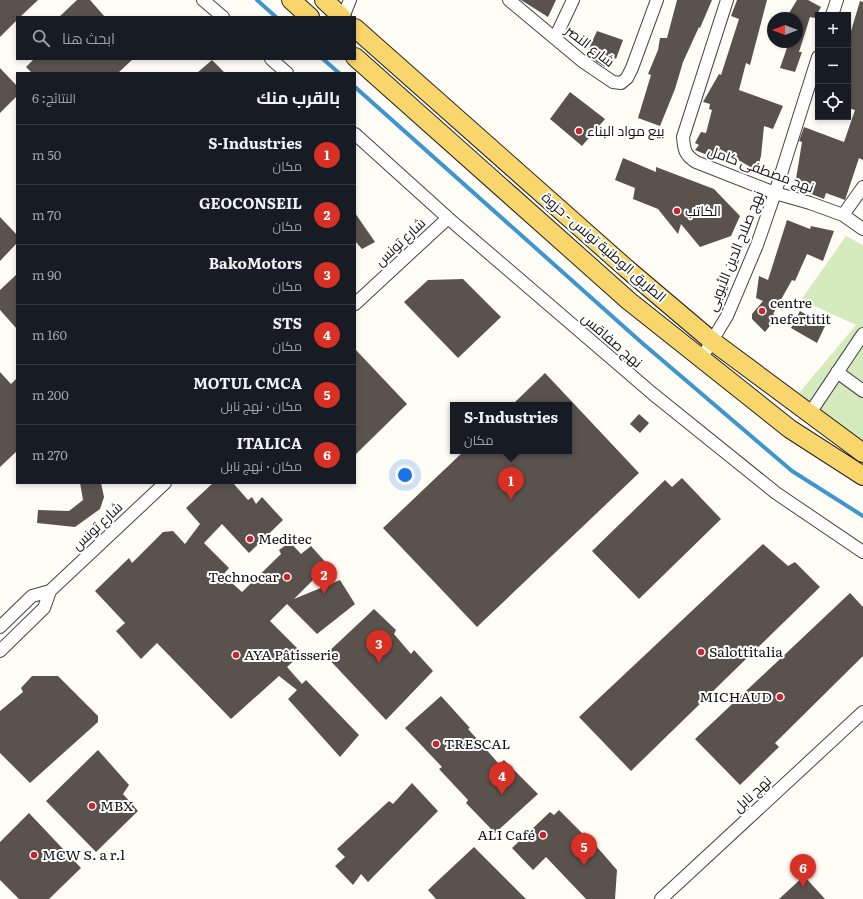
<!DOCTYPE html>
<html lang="ar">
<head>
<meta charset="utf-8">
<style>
	body { margin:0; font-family:Literata,Cairo,serif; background:#20242c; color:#f1f3f6; direction:rtl }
	.controls { position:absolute; right:12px; top:12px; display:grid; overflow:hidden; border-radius:0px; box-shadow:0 2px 6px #0003 }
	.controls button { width:36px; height:36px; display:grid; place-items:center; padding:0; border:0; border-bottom:1px solid #363941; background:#171b24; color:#f1f3f6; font:20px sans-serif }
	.compass { position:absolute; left:767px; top:12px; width:36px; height:36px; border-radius:50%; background:#171b24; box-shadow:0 2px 6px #0003; rotate:270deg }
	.you { position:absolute; left:405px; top:475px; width:14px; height:14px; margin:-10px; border:3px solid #fff; border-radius:50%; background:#1a73e8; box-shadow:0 0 0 6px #1a73e833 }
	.badge { display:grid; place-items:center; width:26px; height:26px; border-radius:50%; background:#d93025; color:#fff; font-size:13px; font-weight:700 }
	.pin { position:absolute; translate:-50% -33px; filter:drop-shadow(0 1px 2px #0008) }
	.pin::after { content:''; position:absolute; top:21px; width:14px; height:12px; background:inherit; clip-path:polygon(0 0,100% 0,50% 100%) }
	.popup { position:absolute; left:450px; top:402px; width:122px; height:52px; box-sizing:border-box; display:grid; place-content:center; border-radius:0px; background:#171b24; filter:drop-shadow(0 1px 3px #0005); font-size:13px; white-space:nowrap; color:#9ea1a6 }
	.popup b { font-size:15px; color:#f1f3f6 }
	.popup::after { content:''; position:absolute; left:50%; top:100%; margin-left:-8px; border:8px solid transparent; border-top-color:#171b24 }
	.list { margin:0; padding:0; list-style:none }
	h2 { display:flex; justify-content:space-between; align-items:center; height:52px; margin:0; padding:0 16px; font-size:17px }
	h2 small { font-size:13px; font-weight:400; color:#9ea1a6 }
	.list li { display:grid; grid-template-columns:26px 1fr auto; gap:12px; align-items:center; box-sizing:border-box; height:60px; padding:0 16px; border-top:1px solid #363941 }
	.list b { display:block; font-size:15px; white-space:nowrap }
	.list p { margin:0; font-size:13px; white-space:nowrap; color:#9ea1a6 }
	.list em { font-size:13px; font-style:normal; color:#9ea1a6 }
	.icon { flex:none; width:22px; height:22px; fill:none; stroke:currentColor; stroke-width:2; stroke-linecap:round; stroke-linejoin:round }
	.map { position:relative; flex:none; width:863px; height:899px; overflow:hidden; direction:ltr }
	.search { position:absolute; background:#171b24; box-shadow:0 2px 6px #0003; left:16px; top:16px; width:340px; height:44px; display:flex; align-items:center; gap:10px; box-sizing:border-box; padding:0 14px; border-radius:0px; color:#9ea1a6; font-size:15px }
	.panel { position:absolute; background:#171b24; box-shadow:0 2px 6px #0003; left:16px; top:72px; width:340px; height:412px; border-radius:0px; direction:rtl }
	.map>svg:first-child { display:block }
	.green { fill:#d5ebbd }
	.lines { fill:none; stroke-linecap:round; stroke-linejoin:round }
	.stream { stroke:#3f96cf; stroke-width:4 }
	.building { fill:#5a524d }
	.street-casing { stroke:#444; stroke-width:14 }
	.primary-casing { stroke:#222; stroke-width:20 }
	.street { stroke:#fff; stroke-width:12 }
	.primary { stroke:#f9d66b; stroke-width:18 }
	.poi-dot { fill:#c4262e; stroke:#fff; stroke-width:1.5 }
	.labels { text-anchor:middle; stroke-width:4; stroke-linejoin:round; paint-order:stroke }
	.street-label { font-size:14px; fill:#111; stroke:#fff }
	.poi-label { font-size:14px; fill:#111; stroke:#fff; text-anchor:start }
</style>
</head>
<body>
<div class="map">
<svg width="863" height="899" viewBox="0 0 863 899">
	<rect width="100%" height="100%" fill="#fffdf5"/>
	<path class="green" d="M846,236L863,245V442L799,393L856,325L801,300Z"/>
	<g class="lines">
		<path class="stream" d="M257,0L276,17
			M323,59L339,73
			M355,87L641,342L792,471L863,516"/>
	</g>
	<path class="building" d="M0,0H38L20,17H17V20L0,37Z
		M77,0H90L105,17H59Z
		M521,0H556L548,17Z
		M677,0H712L700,28L699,27L683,62L675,89L660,126L638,118L651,75L648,74L658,50L660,38H667Z
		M737,0H767L750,65L746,63L739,90L783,106L773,129L764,126L761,156L757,171L720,149L717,159L695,150L699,145L695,143L701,132L706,133L712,110L709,109L710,104L703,102L719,74L721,75L739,19L731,16Z
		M797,0H808L821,7L815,18L810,17L799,52H802L795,72L780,68L789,42H797V18H786Z
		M860,1L863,2V160L859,158L845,200L826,193L824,199L796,188L800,180L796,179L802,142L799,141L804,127L844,142L855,110L848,108V41Z
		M597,31L623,40L616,59L610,56L605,67L586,55Z
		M34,59H133L118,73H32L26,67Z
		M212,60L225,73H197Z
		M0,68L17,86V96L0,113Z
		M570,92L605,119L582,146L550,119Z
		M623,158L656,172V167L714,189L740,216L731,236L700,247L681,224L678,234L658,209L633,199L635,188L615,180Z
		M355,213L375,242L362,249L355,241Z
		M0,217L17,235V243L0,261Z
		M787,220L810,229L811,226L834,231L823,261L807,254L795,281L792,280L773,314L777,317L765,332L752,319V314L763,301L756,298L759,276L768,280Z
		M17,274V329L0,310V290Z
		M463,279L501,317L458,358L404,302L428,280Z
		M800,311L825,326L817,343L791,328Z
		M355,349L407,404L355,455Z
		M0,372L11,384L17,378V451L0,467Z
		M545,373L639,473L477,627L383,528L464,451H569V405H512Z
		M639,414L649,423L640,433L630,424Z
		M682,478L721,519L639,599L592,551L665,480L672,487Z
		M80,483H101L104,497L100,509L75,527L37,523L38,510L69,511L83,500Z
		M213,483H233L248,500L252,497L256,504L262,497L283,520L249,553L222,524L204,543L229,568L223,575L242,592L281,554L279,550L290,542L301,554L311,546L328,565L294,599L340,580L355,604L317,634L287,604L270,621L302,653L287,667L302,684L306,680L359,735L340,757L288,699L297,690L279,676L231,719L157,643L141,659L116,631L125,623L95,591L129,558L132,563L163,532L173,531L185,544L200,524L186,508Z
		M763,544L788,566L795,562L820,587L631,771L579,717Z
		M850,593L863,607V656L775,743L779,747L740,785L695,739Z
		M374,609L396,630L394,634L411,654L414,650L433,671L386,720L325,655Z
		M32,676H58L98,716V722L30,783L0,753V711L23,692L21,688Z
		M441,696L470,728L468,729L499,764L504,760L538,794L495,833L466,803L468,800L439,769L442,767L405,728Z
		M98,750L129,785L123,794L138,811L96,852L46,801Z
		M412,783L438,811L368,882L361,874L353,885L335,866L345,857L337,849L389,801L393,804Z
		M559,810L583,834L584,832L617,870L615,899H586L546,857L533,870L512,848L550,812L554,815Z
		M29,813L81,868L49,899H19L0,880V842Z
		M474,847L526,899H436L428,890Z
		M804,876L825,899H779Z"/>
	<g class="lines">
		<defs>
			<path id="street" d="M203,0L223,17
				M509,0L582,61L613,82L621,83L627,78L632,68L657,0
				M727,0L683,137C684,150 685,155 696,162L775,193L810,203L843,215L863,229
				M832,15L837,0
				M343,17L350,0
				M555,38L573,0
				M271,59L287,73
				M355,134L448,218L653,394L776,493L863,552
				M843,215L863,187
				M355,304L448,218
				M701,359L727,316L757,245L775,193L818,57
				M837,372L863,391
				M810,413L863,334
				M0,627L32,596L50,591
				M0,651L44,608L50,591L165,483
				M661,899L863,712"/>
			<path id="primary" d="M291,0L310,17
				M324,0L342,17
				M355,28L627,269L712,341L863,453
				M355,57L629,301L790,429L863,476"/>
		</defs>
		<use href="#street" class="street-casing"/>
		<use href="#primary" class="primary-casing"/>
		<use href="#street" class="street"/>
		<use href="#primary" class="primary"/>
	</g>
	<g class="poi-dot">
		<circle cx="579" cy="131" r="4"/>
		<circle cx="677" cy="211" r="4"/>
		<circle cx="762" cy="311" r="4"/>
		<circle cx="250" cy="539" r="4"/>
		<circle cx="287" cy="577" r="4"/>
		<circle cx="701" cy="652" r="4"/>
		<circle cx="236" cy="655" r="4"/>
		<circle cx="780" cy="697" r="4"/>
		<circle cx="436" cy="744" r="4"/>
		<circle cx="92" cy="806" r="4"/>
		<circle cx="543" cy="835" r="4"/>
		<circle cx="34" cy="855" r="4"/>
	</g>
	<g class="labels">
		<g class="street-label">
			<text transform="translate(590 46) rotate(38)" y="5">شارع النصر</text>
			<text transform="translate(761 169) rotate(20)" y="5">نهج مصطفى كامل</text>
			<text transform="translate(400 242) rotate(-43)" y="5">شارع تونس</text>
			<text transform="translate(604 247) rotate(41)" y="5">الطريق الوطنية تونس - حزوة</text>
			<text transform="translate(735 251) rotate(-68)" y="5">نهج صلاح الدين الأيوبي</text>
			<text transform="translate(612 340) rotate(41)" y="5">نهج صفاقس</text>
			<text transform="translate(97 526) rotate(-43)" y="5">شارع تونس</text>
			<text transform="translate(752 794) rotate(-43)" y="5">نهج نابل</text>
		</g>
		<g class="poi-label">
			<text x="587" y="136">بيع مواد البناء</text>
			<text x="685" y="216">الكاتب</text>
			<text x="770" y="308">centre<tspan x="770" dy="16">nefertitit</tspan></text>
			<text x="258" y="544">Meditec</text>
			<text x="279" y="582" text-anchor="end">Technocar</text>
			<text x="709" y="657">Salottitalia</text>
			<text x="244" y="660">AYA Pâtisserie</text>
			<text x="772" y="702" text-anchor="end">MICHAUD</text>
			<text x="444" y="749">TRESCAL</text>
			<text x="100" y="811">MBX</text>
			<text x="535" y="840" text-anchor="end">ALI Café</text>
			<text x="42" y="860">MCW S. a r.l</text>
		</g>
	</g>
</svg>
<div class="controls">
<button>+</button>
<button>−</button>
<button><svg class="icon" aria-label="locate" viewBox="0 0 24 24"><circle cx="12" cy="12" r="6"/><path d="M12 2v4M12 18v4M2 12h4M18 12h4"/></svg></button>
</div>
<svg class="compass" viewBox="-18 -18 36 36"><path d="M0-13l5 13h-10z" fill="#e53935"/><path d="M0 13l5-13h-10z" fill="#9ea1a6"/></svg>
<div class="you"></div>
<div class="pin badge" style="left:511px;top:500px">1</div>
<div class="popup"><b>S-Industries</b>مكان</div>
<div class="pin badge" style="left:324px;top:594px">2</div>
<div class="pin badge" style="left:379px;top:663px">3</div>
<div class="pin badge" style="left:502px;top:795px">4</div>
<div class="pin badge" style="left:584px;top:866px">5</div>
<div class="pin badge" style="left:803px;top:887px">6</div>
<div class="search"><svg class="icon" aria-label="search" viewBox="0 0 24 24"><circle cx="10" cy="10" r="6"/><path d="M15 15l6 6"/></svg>ابحث هنا</div>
<section class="panel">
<h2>بالقرب منك<small>النتائج: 6</small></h2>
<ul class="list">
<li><span class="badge">1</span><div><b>S-Industries</b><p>مكان</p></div><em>50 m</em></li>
<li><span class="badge">2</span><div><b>GEOCONSEIL</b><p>مكان</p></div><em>70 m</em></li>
<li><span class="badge">3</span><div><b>BakoMotors</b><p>مكان</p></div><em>90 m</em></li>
<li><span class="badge">4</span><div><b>STS</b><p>مكان</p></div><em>160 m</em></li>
<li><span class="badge">5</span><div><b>MOTUL CMCA</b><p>مكان · نهج نابل</p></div><em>200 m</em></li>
<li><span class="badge">6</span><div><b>ITALICA</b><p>مكان · نهج نابل</p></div><em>270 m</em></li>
</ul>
</section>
</div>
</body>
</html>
